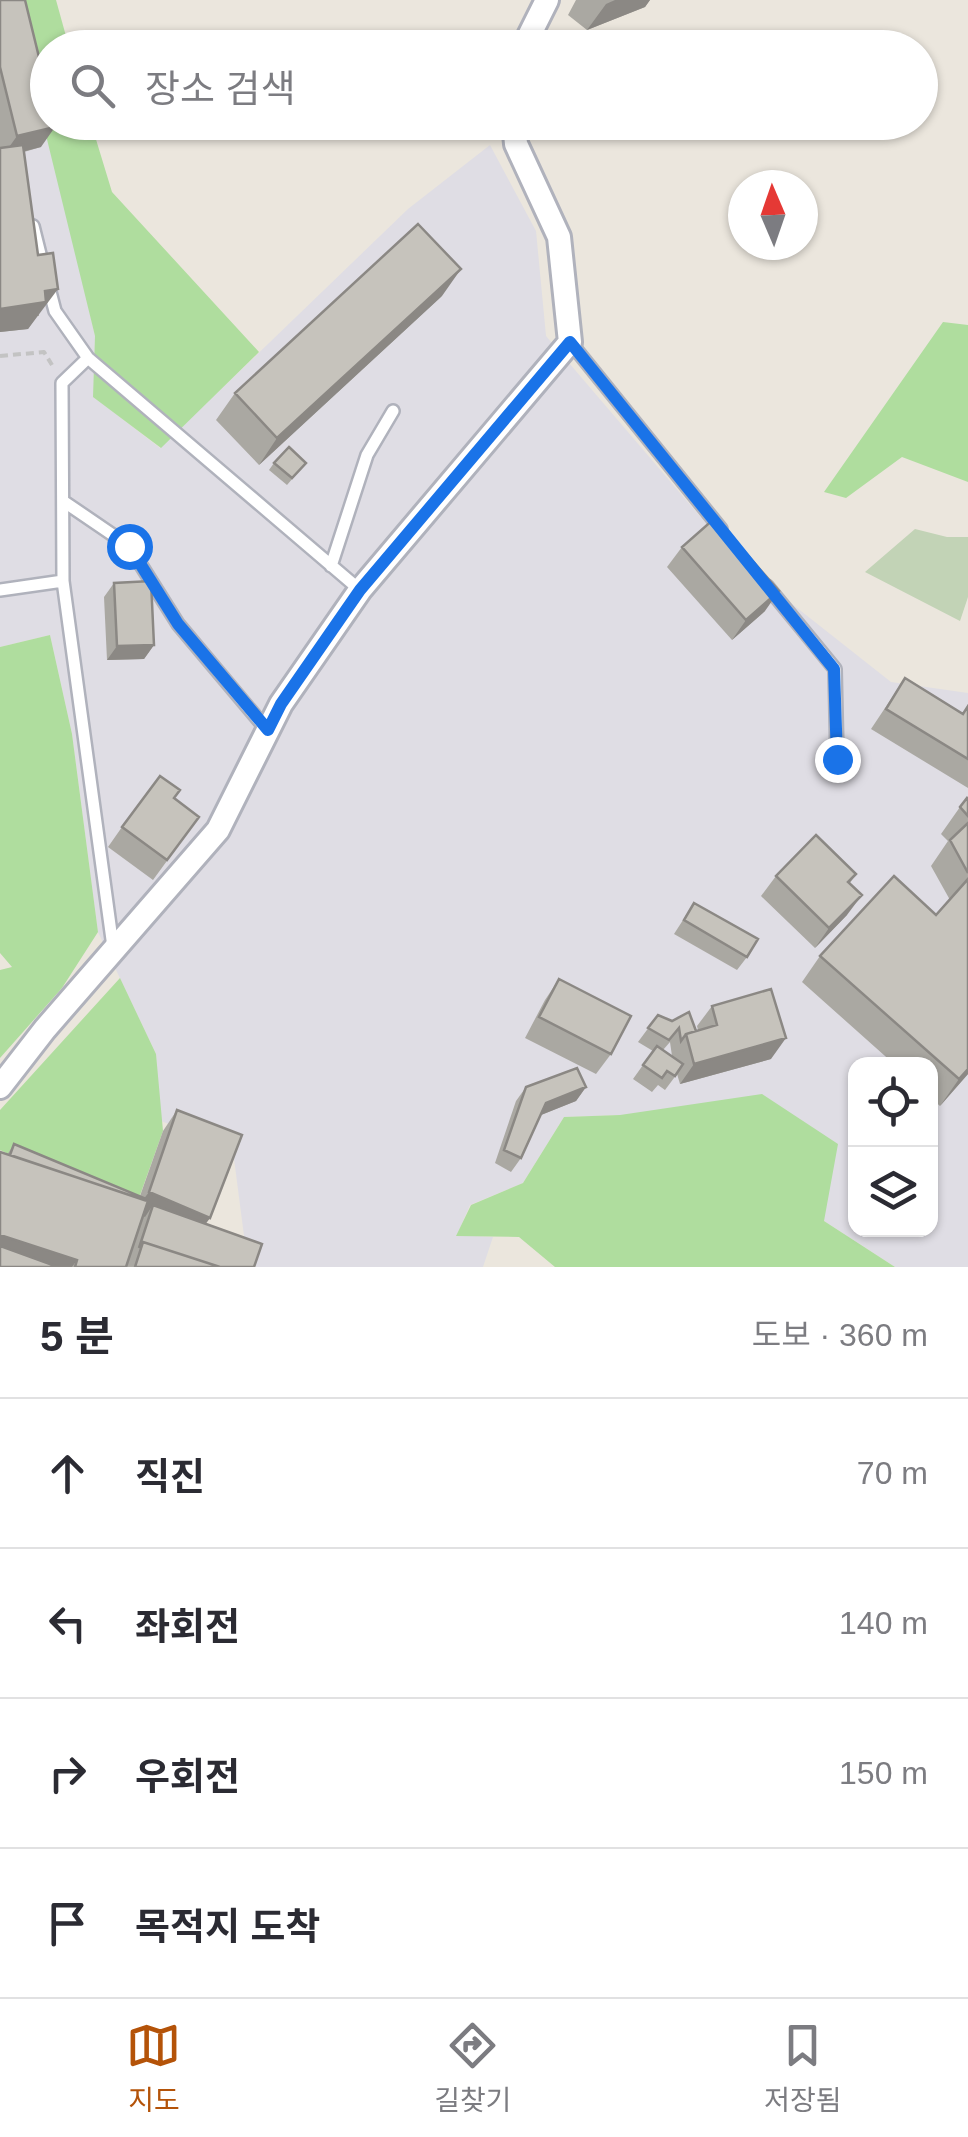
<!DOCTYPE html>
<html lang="ko">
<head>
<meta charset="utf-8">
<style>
	body { margin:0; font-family:Arial,"Noto Sans KR",sans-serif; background:#f2f2f3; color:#2b2b33 }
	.controls { position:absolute; right:30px; bottom:30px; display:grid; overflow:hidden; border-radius:20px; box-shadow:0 2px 8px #0004 }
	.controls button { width:90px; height:90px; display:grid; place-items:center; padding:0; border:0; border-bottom:2px solid #e1e1e2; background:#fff; color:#2b2b33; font:50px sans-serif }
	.compass { position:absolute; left:728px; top:170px; width:90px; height:90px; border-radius:50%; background:#fff; box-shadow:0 2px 8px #0004; rotate:358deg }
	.stop { position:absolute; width:30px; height:30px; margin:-22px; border:8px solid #1a73e8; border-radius:50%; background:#fff }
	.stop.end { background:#1a73e8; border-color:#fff; box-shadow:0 2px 10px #0008 }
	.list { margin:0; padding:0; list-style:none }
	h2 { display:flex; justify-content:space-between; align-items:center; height:130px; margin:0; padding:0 40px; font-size:42px }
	h2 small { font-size:32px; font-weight:400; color:#7c7c81 }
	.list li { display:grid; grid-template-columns:65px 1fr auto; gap:30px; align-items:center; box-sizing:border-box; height:150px; padding:0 40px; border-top:2px solid #e1e1e2 }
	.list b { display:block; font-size:38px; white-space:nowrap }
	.list em { font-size:32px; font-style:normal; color:#7c7c81 }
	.icon { flex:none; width:55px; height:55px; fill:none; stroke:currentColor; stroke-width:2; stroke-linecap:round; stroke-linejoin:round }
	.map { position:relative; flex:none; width:968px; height:1267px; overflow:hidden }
	.search { position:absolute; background:#fff; box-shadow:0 2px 8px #0004; left:30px; right:30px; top:30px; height:110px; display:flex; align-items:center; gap:25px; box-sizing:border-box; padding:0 35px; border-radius:55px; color:#7c7c81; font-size:38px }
	.sheet { height:730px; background:#fff }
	nav { display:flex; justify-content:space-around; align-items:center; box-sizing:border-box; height:140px; border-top:2px solid #e1e1e2; background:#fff; font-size:28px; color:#7c7c81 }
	nav a { display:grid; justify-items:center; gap:5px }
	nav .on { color:#b45309 }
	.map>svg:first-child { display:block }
	.industrial { fill:#dfdde4; fill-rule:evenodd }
	.green { fill:#afdd9e }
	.cemetery { fill:#c2d3b6 }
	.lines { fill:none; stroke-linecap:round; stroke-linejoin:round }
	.lane-casing { stroke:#b0b2bc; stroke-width:16 }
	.street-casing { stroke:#b0b2bc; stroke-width:28 }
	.path { stroke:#c3c3c3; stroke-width:4; stroke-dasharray:8 5; stroke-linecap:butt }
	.lane { stroke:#fff; stroke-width:11 }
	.street { stroke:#fff; stroke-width:22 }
	.wall { fill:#aaa8a2; fill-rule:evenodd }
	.shaded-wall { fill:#8b8884 }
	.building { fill:#c6c3bc; stroke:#8b8884; stroke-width:2.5 }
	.route { stroke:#1a73e8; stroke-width:12 }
</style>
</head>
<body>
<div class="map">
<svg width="968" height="1267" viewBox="0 0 968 1267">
	<rect width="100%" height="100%" fill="#ebe6dd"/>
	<path class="industrial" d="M0,0H13L65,207L95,336L94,397L160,448L408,209L490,145L536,231L546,336L739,562L891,682L968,693V1267H895L824,1221L620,1115L564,1117L523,1183L470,1205L457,1235L493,1237L483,1267H256L246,1251L233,1151L159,1120L156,1054L98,932L72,734L50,635L0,647ZM856,1064H930V1230H856Z"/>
	<path class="green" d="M13,0H56L69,47L48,48V122L91,123L112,192L259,352L161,448L93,397L95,336Z
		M943,322L968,325V482L902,457L846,498L824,492Z
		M50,635L72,734L98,932L62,988L0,1058V970L12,967L0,953V647Z
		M120,978L156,1054L163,1131L134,1212L0,1150V1110Z
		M762,1094L838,1144L824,1221L895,1267H555L519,1237L456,1236L471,1205L523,1183L564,1117L620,1115Z"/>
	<path class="cemetery" d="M915,529L947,537H968V597L960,621L865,572Z"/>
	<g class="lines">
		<defs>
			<path id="lane" d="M33,226L43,266
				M48,284L55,311L88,358
				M570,342L721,529
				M63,501L129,546L178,624L267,730
				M331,566L367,455L393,411
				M767,586L835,669L837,759
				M0,590L63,581
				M113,947L63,581L62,383L88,358L360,590"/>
			<path id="street" d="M523,48L547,0
				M0,1087L45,1029L218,830L281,704L360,590L570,342L559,237L516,144L514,122"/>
		</defs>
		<use href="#lane" class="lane-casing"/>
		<use href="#street" class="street-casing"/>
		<path class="path" d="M0,356L44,352L52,365"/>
		<use href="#lane" class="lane"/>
		<use href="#street" class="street"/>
	</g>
	<path class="wall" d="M0,0L41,147L24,152L39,316H37L28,329L0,332Z
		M576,0H650L645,7L587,30L568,15Z
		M442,296L259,465L216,420L235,393Z
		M274,463H306L287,485L269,470Z
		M682,547L765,611L732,640L667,567Z
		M114,583L154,645L144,659L107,660L104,597Z
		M905,678L962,714L968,705V788L871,729Z
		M174,798L199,817L153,880L108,847L122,827Z
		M968,799V1074L940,1106L930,1097V1064H894L802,982L820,956L936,915L950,900L931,866L948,841L941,834L960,807Z
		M856,874L850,883L847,915L815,948L761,896L776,876Z
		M694,903L747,957L737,970L674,934Z
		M559,979L611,1054L596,1074L525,1038L545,1000Z
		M712,1006L771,1059L680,1084L677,1074L665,1090L658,1085L652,1092L633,1079L653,1051L638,1042L658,1015L696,1031L698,1030L697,1026ZM670,1042L672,1056L663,1050Z
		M526,1087H586L576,1101L541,1115L521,1158L511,1172L495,1163L516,1101Z
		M177,1110L210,1218L205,1224L254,1267H0L7,1155L14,1144L140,1196L163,1131Z"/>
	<path class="shaded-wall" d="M615,0H650L645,7L587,30L606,4Z
		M55,127L41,147L2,157L17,136Z
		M461,269L442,296L259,465L277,438Z
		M58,289L28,329L0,332V309L45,291Z
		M779,591L765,611L732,640L746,620Z
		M154,645L144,659L107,660L117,646Z
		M862,895L847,915L815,948L829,928Z
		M786,1038L771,1059L680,1084L694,1064Z
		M968,1069V1074L940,1106L959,1079Z
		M586,1087L576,1101L536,1117L546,1103Z
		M149,1192L210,1218L195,1238L153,1205L145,1217L134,1212Z
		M0,1235L77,1260L72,1267H0Z"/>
	<path class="building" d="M0,0H25L48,94V122H54L55,127L17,136L0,67Z
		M23,145L38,255L53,253L58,289L45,291L46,302L0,309V148Z
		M418,224L461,269L277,438L235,393Z
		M289,447L306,463L292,478L274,463Z
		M715,518L779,591L746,620L682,547Z
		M151,581L154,645L117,646L114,583Z
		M905,678L963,714L968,706V759L886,709Z
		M160,776L180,790L174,798L199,817L167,860L122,827Z
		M967,798L968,799V816L960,807Z
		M968,823V873L950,840Z
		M816,835L856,874L848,882L862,895L829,928L776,876Z
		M894,876L936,915L968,879V1069L959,1079L820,956Z
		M694,903L758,939L747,957L684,920Z
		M559,979L631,1016L611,1054L539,1017Z
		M771,989L786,1038L694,1064L686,1034L717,1025L712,1006Z
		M689,1012L696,1031L686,1034L681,1041L679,1028L669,1040L648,1028L658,1015L672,1021Z
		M657,1046L683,1064L675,1076L667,1071L662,1078L643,1065Z
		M577,1068L586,1087L546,1103L521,1158L504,1150L526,1087Z
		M177,1110L242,1135L210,1218L149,1192Z
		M14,1144L144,1198V1200L10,1155Z
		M0,1152L148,1201L126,1267H75L77,1260L0,1235Z
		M153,1205L262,1244L254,1267H220L143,1242L139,1248Z
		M143,1242L220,1267H135Z
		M0,1246L58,1267H0Z"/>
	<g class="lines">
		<path class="route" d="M129,546L178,624L268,730L281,704L360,590L570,342L834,669L837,759"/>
	</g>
</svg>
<div class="controls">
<button><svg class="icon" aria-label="locate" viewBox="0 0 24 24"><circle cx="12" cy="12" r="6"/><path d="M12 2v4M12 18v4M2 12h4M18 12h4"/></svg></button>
<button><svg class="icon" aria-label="layers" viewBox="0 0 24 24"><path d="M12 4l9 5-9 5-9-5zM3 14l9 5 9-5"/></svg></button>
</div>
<svg class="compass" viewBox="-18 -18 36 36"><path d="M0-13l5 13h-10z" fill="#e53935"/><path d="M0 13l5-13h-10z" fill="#7c7c81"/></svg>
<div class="stop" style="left:129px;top:546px"></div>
<div class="stop end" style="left:837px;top:759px"></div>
<div class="search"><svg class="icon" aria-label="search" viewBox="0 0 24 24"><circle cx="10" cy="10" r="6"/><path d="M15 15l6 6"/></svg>장소 검색</div>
</div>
<section class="sheet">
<h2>5 분<small>도보 · 360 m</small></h2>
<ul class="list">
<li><svg class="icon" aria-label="ahead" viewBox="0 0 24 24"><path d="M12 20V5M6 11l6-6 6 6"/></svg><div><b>직진</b></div><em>70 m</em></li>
<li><svg class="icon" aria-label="left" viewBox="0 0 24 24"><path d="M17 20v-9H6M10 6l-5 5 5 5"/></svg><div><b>좌회전</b></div><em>140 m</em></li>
<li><svg class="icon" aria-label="right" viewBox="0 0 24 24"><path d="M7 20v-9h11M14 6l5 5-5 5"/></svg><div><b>우회전</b></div><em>150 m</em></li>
<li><svg class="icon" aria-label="arrive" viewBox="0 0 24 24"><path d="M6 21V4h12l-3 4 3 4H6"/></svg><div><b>목적지 도착</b></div></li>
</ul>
</section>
<nav>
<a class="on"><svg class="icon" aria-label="map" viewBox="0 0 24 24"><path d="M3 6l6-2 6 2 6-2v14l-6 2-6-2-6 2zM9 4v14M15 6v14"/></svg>지도</a>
<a><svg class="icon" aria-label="directions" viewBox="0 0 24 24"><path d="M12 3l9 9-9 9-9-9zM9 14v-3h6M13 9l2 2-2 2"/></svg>길찾기</a>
<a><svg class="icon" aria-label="saved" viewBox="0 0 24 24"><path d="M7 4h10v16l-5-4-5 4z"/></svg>저장됨</a>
</nav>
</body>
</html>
